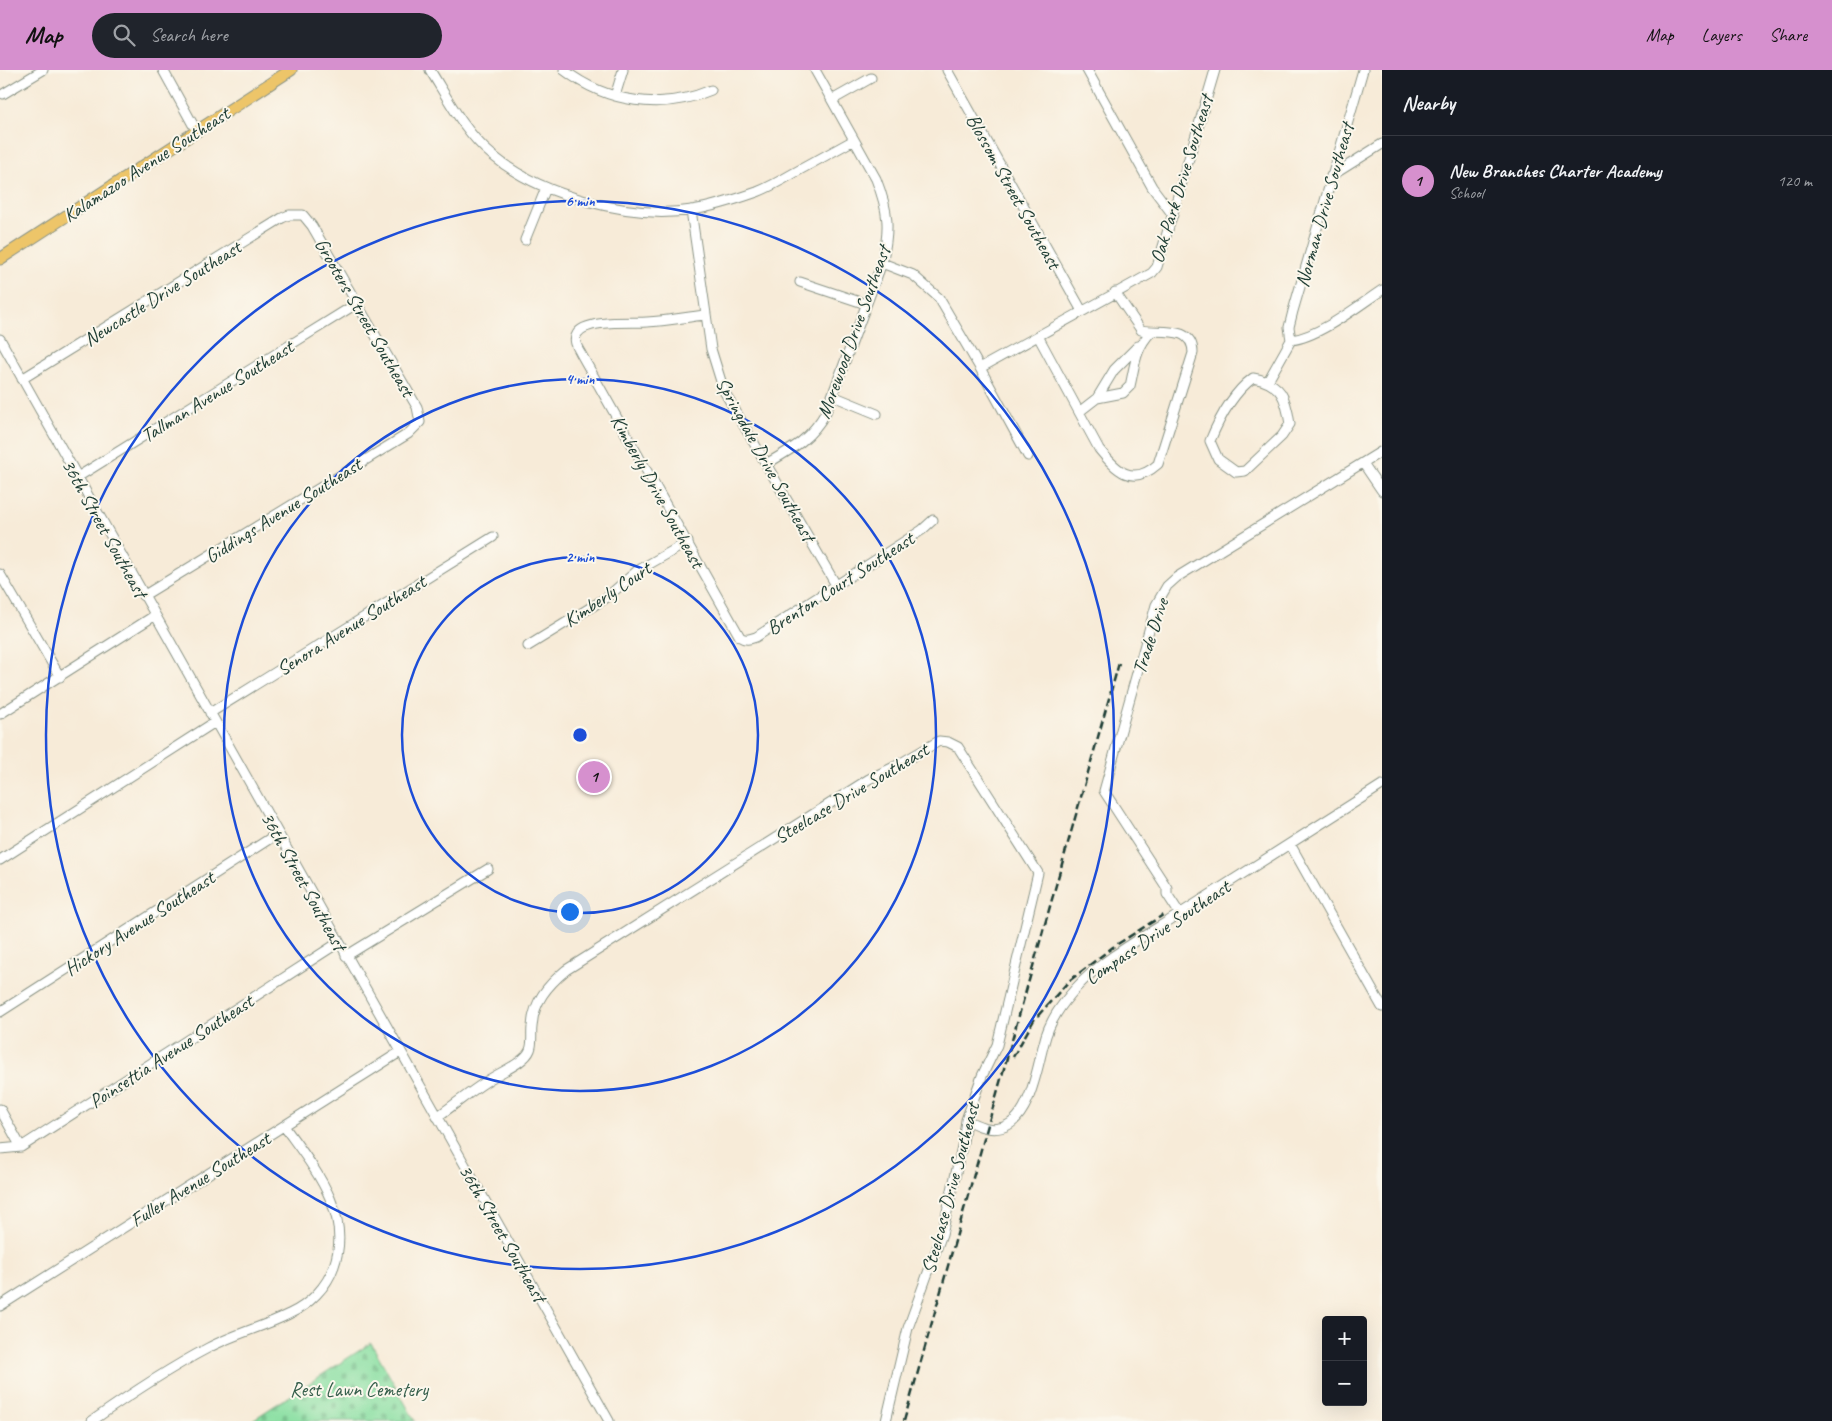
<!DOCTYPE html>
<html lang="en">
<head>
<meta charset="utf-8">
<style>
	body { margin:0; font-family:Caveat,sans-serif; background:#20242c; color:#f1f3f6 }
	.controls { position:absolute; right:15px; bottom:15px; display:grid; overflow:hidden; border-radius:5px; box-shadow:0 5px 20px #0002 }
	.controls button { width:45px; height:45px; display:grid; place-items:center; padding:0; border:0; border-bottom:1px solid #363941; background:#171b24; color:#f1f3f6; font:25px sans-serif }
	.you { position:absolute; left:569px; top:841px; width:18px; height:18px; margin:-12px; border:4px solid #fff; border-radius:50%; background:#1a73e8; box-shadow:0 0 0 8px #1a73e833 }
	.badge { display:grid; place-items:center; width:32px; height:32px; border-radius:50%; background:#d690ce; color:#111; font-size:16px; font-weight:700 }
	.pin { position:absolute; translate:-50% -50%; border:2px solid #fff; box-shadow:0 1px 5px #0006 }
	.list { margin:0; padding:0; list-style:none }
	h2 { display:flex; justify-content:space-between; align-items:center; height:65px; margin:0; padding:0 20px; font-size:21px }
	h2 small { font-size:16px; font-weight:400; color:#9ea1a6 }
	.list li { display:grid; grid-template-columns:32px 1fr auto; gap:15px; align-items:center; box-sizing:border-box; height:90px; padding:0 20px; border-top:1px solid #363941 }
	.list b { display:block; font-size:19px; white-space:nowrap }
	.list p { margin:0; font-size:16px; white-space:nowrap; color:#9ea1a6 }
	.list em { font-size:16px; font-style:normal; color:#9ea1a6 }
	.icon { flex:none; width:28px; height:28px; fill:none; stroke:currentColor; stroke-width:2; stroke-linecap:round; stroke-linejoin:round }
	.map { position:relative; flex:none; width:1382px; height:1351px; overflow:hidden }
	header { display:flex; align-items:center; gap:30px; box-sizing:border-box; height:70px; padding:0 25px; background:#d690ce; color:#111 }
	header strong { font-size:24px }
	nav { display:flex; gap:28px; margin-inline-start:auto; font-size:18px }
	.search { width:350px; height:45px; background:#20242c; display:flex; align-items:center; gap:12px; box-sizing:border-box; padding:0 18px; border-radius:28px; color:#9ea1a6; font-size:19px }
	main { display:flex }
	aside { flex:1; background:#171b24 }
	.map>svg:first-child { display:block }
	.cemetery { fill:url(#cemetery-stones); stroke:#548e6b }
	.lines { fill:none; stroke-linecap:round; stroke-linejoin:round }
	.minor-casing { stroke:#8b9486; stroke-width:11 }
	.major-casing { stroke:#8b9486; stroke-width:13 }
	.minor { stroke:#fff; stroke-width:9 }
	.major { stroke:#edc569; stroke-width:11 }
	.rail { stroke:#1f3d34; stroke-width:2.5; stroke-dasharray:8 4; stroke-linecap:butt }
	.ring { fill:none; stroke:#1d4ed8; stroke-width:2.5 }
	.labels { text-anchor:middle; stroke-width:4; stroke-linejoin:round; paint-order:stroke }
	.street-label { font-size:20px; fill:#1f3d34; stroke:#fbf7ec }
	.park-label { font-size:20px; fill:#345d4a; stroke:#fbf7ec }
	.centre { fill:#1d4ed8; stroke:#fbf7ec; stroke-width:2.5 }
	.ring-label { font-size:15px; text-anchor:middle; font-weight:bold; fill:#1d4ed8; stroke:#fbf7ec; stroke-width:4; stroke-linejoin:round; paint-order:stroke }
</style>
</head>
<body>
<header>
<strong>Map</strong>
<div class="search"><svg class="icon" aria-label="search" viewBox="0 0 24 24"><circle cx="10" cy="10" r="6"/><path d="M15 15l6 6"/></svg>Search here</div>
<nav><a>Map</a><a>Layers</a><a>Share</a></nav>
</header>
<main>
<div class="map">
<svg width="1382" height="1351" viewBox="0 0 1382 1351">
	<defs>
		<pattern id="cemetery-stones" width="16" height="16" patternUnits="userSpaceOnUse" patternTransform="scale(1.25)"><rect width="16" height="16" fill="#89dfa2"/><path d="M2 7V4a2 2 0 0 1 4 0v3zM10 15v-3a2 2 0 0 1 4 0v3z" fill="#76c08c"/></pattern>
	</defs>
	<rect width="100%" height="100%" fill="#fbf7ec"/>
	<filter id="ink" filterUnits="userSpaceOnUse"><feTurbulence type="fractalNoise" baseFrequency=".02" numOctaves="2"/><feDisplacementMap in="SourceGraphic" scale="10" xChannelSelector="R" yChannelSelector="G"/><feConvolveMatrix kernelMatrix="1 2 1 2 8 2 1 2 1" color-interpolation-filters="sRGB"/></filter>
	<filter id="wash" filterUnits="userSpaceOnUse"><feTurbulence type="fractalNoise" baseFrequency=".0096" numOctaves="4" result="noise"/><feDisplacementMap in="SourceGraphic" scale="20" xChannelSelector="R" yChannelSelector="G"/><feGaussianBlur stdDeviation="1.12" result="paint"/><feColorMatrix in="noise" values="0 0 0 0 0 0 0 0 0 0 0 0 0 0 0 0 0 1.4 0 .05"/><feComposite in="paint" operator="in"/></filter>
	<g filter="url(#wash)">
		<rect width="100%" height="100%" fill="#f7ebd8"/>
		<path class="cemetery" d="M371,1273L415,1351H251Z"/>
	</g>
	<g filter="url(#ink)">
		<g class="lines">
			<defs>
				<path id="minor" d="M163,0L197,62
					M430,0C448,29 465,63 492,85C539,125 631,150 692,140C713,137 737,129 757,122C770,117 782,110 794,103C814,92 834,81 854,70
					M564,0C607,33 662,41 711,20
					M947,0L1082,241
					M1087,0L1152,117L1173,145
					M3,24L43,0
					M615,26L623,0
					M832,30L871,8
					M1331,106L1382,74
					M691,140L711,279L724,321L836,515
					M525,170L546,118
					M882,193L913,205L939,228L980,298L1028,386
					M800,212L866,234
					M705,245C686,247 667,251 647,252C632,253 585,249 577,264C573,270 577,277 580,282L740,567C746,571 750,569 756,567L922,460L933,450
					M1038,266L1099,379C1117,401 1132,417 1158,394L1193,283C1193,254 1158,264 1141,260L1115,222
					M0,269C201,631 407,990 609,1351
					M1291,270L1289,257L1293,241L1363,0
					M1291,270C1319,267 1358,236 1382,220
					M980,298L1152,203L1157,197L1215,0
					M1253,308C1282,313 1286,328 1290,354L1282,366L1245,401L1236,402L1218,389L1210,371C1219,349 1234,322 1253,308Z
					M22,309L282,148L289,145H303L312,156L417,337L420,352L408,364L143,526
					M1268,311L1291,270
					M833,326L877,344
					M1097,328L1114,300L1138,276
					M1079,342L1097,328L1123,323L1130,316C1135,295 1135,279 1151,262
					M1363,393L1382,421
					M766,394C792,379 811,369 826,342L882,193C890,159 889,142 876,109L815,0
					M76,408L356,234
					M0,504L60,607
					M528,576L606,528L637,501L688,472
					M210,643L493,467
					M0,644L154,546
					M1290,774L1382,937
					M0,790L215,652
					M1180,844L1167,824V818L1104,721L1156,535L1167,516L1177,507L1382,381
					M346,886L488,799
					M0,942L277,764
					M0,1039L21,1077
					M437,1047C454,1035 470,1022 487,1011C498,1003 525,993 530,980C533,973 531,964 532,957C533,932 548,915 566,900L869,709L896,696L939,671L948,672L958,677L1038,803L997,975L982,1006L966,1050L963,1072L942,1164L908,1258L886,1351
					M966,1050C973,1053 980,1057 987,1058C1029,1066 1036,1000 1044,973C1049,951 1062,934 1076,918C1102,889 1147,865 1181,843C1248,801 1315,758 1382,715
					M0,1079L21,1077L338,873
					M0,1236L400,982
					M92,1351C129,1325 168,1299 208,1278C234,1264 263,1257 289,1244C309,1235 327,1217 334,1196C353,1143 313,1097 284,1056"/>
				<path id="major" d="M0,189L291,0"/>
			</defs>
			<use href="#minor" class="minor-casing"/>
			<use href="#major" class="major-casing"/>
			<use href="#minor" class="minor"/>
			<use href="#major" class="major"/>
			<path class="rail" d="M1013,987L1034,950L1069,911L1113,877L1163,845
				M904,1351L1119,593"/>
		</g>
	</g>
	<g class="ring">
		<circle cx="580" cy="665" r="178"/>
		<circle cx="580" cy="665" r="356"/>
		<circle cx="580" cy="665" r="534"/>
	</g>
	<g class="labels">
		<g class="street-label">
			<text transform="translate(146 94) rotate(-33)" y="7">Kalamazoo Avenue Southeast</text>
			<text transform="translate(1181 109) rotate(-73)" y="7">Oak Park Drive Southeast</text>
			<text transform="translate(1014 121) rotate(61)" y="7">Blossom Street Southeast</text>
			<text transform="translate(1324 135) rotate(-74)" y="7">Norman Drive Southeast</text>
			<text transform="translate(162 223) rotate(-32)" y="7">Newcastle Drive Southeast</text>
			<text transform="translate(365 247) rotate(60)" y="7">Grooters Street Southeast</text>
			<text transform="translate(853 262) rotate(-70)" y="7">Morewood Drive Southeast</text>
			<text transform="translate(217 321) rotate(-32)" y="7">Tallman Avenue Southeast</text>
			<text transform="translate(766 389) rotate(61)" y="7">Springdale Drive Southeast</text>
			<text transform="translate(658 421) rotate(61)" y="7">Kimberly Drive Southeast</text>
			<text transform="translate(283 440) rotate(-32)" y="7">Giddings Avenue Southeast</text>
			<text transform="translate(105 458) rotate(61)" y="7">36th Street Southeast</text>
			<text transform="translate(840 513) rotate(-33)" y="7">Brenton Court Southeast</text>
			<text transform="translate(607 524) rotate(-34)" y="7">Kimberly Court</text>
			<text transform="translate(351 555) rotate(-32)" y="7">Senora Avenue Southeast</text>
			<text transform="translate(1150 566) rotate(-72)" y="7">Trade Drive</text>
			<text transform="translate(851 723) rotate(-31)" y="7">Steelcase Drive Southeast</text>
			<text transform="translate(304 811) rotate(61)" y="7">36th Street Southeast</text>
			<text transform="translate(139 853) rotate(-33)" y="7">Hickory Avenue Southeast</text>
			<text transform="translate(1157 862) rotate(-34)" y="7">Compass Drive Southeast</text>
			<text transform="translate(171 981) rotate(-33)" y="7">Poinsettia Avenue Southeast</text>
			<text transform="translate(200 1109) rotate(-32)" y="7">Fuller Avenue Southeast</text>
			<text transform="translate(950 1118) rotate(-75)" y="7">Steelcase Drive Southeast</text>
			<text transform="translate(503 1163) rotate(60)" y="7">36th Street Southeast</text>
		</g>
		<g class="park-label">
			<text x="359" y="1326">Rest Lawn Cemetery</text>
		</g>
	</g>
	<circle cx="580" cy="665" r="8" class="centre"/>
	<g class="ring-label">
		<text x="580" y="136">6 min</text>
		<text x="580" y="314">4 min</text>
		<text x="580" y="492">2 min</text>
	</g>
</svg>
<div class="controls">
<button>+</button>
<button>−</button>
</div>
<div class="you"></div>
<div class="pin badge" style="left:594px;top:707px">1</div>
</div>
<aside>
<h2>Nearby<small></small></h2>
<ul class="list">
<li><span class="badge">1</span><div><b>New Branches Charter Academy</b><p>School</p></div><em>120 m</em></li>
</ul>
</aside>
</main>
</body>
</html>
